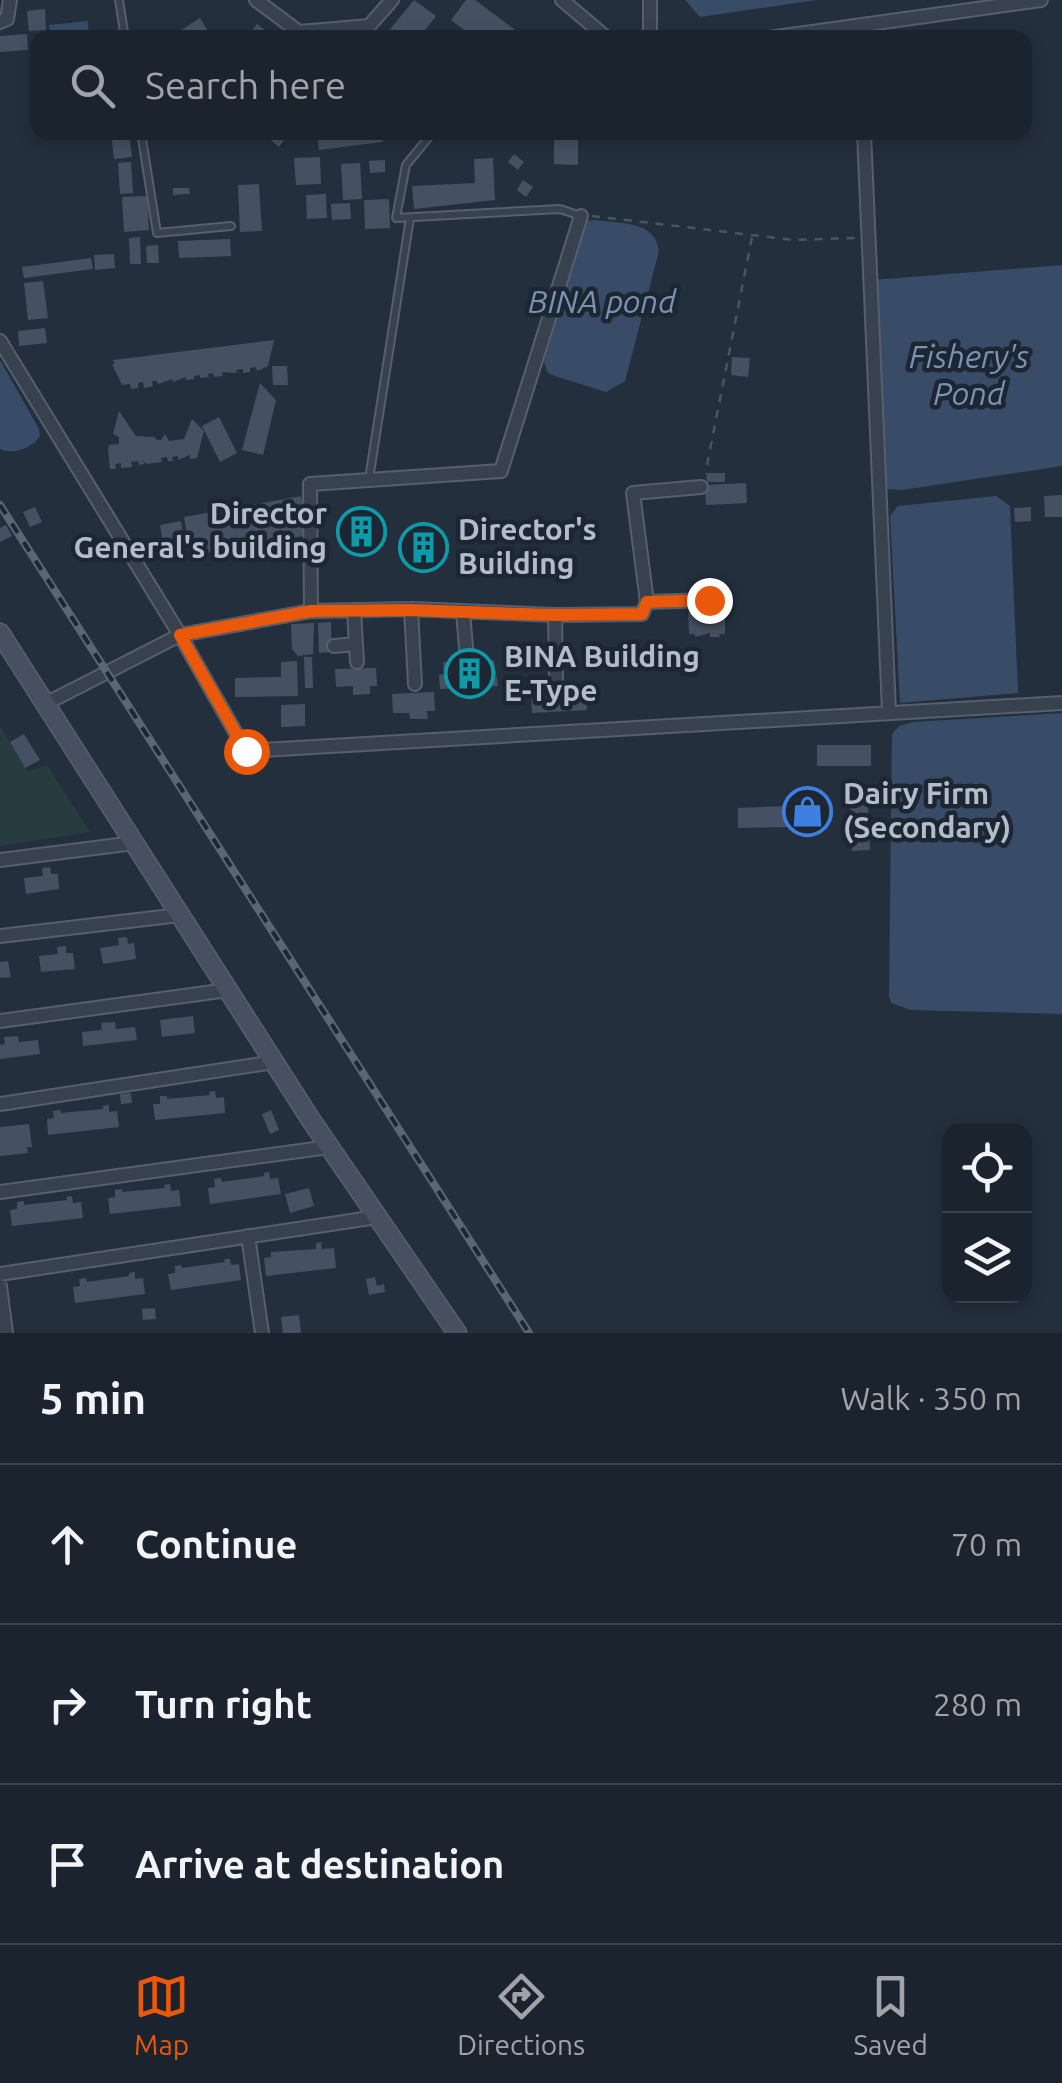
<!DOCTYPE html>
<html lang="en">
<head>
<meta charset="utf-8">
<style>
	body { margin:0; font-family:Ubuntu,sans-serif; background:#282f3a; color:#f1f3f6 }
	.controls { position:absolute; right:30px; bottom:30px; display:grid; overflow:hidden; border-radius:20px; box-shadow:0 5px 15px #0003 }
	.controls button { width:90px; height:90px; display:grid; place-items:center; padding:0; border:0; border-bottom:2px solid #39404a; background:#1b232e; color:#f1f3f6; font:50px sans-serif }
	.stop { position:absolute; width:30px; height:30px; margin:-22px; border:8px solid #ea580c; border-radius:50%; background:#fff }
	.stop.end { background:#ea580c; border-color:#fff; box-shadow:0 2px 10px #0008 }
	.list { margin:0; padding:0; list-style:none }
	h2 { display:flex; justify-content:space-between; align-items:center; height:130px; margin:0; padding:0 40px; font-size:42px }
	h2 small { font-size:32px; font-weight:400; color:#a0a4aa }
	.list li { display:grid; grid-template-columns:65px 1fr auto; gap:30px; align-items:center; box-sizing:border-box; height:160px; padding:0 40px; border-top:2px solid #39404a }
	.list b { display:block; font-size:38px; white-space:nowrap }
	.list em { font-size:32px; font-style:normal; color:#a0a4aa }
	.icon { flex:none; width:55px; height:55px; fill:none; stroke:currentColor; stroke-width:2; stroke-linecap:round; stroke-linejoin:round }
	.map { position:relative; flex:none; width:1062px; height:1333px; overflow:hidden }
	.search { position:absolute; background:#1b232e; box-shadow:0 5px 15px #0003; left:30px; right:30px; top:30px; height:110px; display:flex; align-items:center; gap:25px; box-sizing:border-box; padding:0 35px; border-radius:20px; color:#a0a4aa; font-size:38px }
	.sheet { height:610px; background:#1b232e }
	nav { display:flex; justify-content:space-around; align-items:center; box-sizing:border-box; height:140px; border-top:2px solid #39404a; background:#1b232e; font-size:28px; color:#a0a4aa }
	nav a { display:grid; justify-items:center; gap:5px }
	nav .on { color:#ea580c }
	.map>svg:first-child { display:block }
	.green { fill:#263c3f }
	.water { fill:#394c67 }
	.building { fill:#455162 }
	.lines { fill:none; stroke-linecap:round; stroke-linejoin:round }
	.lane-casing { stroke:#565f6c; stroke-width:10 }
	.street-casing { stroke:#565f6c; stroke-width:16 }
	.secondary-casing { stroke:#565f6c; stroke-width:21 }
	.path { stroke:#44595c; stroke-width:2.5; stroke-dasharray:8 8; stroke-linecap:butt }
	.lane { stroke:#38414e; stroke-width:6 }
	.street { stroke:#38414e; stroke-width:12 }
	.secondary { stroke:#465061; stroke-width:18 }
	.rail-casing { stroke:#5a6575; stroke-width:8 }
	.rail { stroke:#1d2633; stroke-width:4; stroke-dasharray:11; stroke-linecap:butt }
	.route { stroke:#ea580c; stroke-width:12 }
	.labels { text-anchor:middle; stroke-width:9; stroke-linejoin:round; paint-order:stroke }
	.poi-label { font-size:30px; font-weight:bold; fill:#b4bcc9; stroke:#1d2633; text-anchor:start }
	.water-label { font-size:32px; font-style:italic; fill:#7c92b1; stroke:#1d2633 }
</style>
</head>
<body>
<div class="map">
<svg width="1062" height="1333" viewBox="0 0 1062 1333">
	<rect width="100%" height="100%" fill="#242f3e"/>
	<path class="green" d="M0,726L28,772L47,765L90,832L0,846Z"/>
	<path class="water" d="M685,0H816L700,17Z
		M88,21L89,37H50L49,25Z
		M596,220C621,224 655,220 659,251L625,381L606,392L555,376L548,373L544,362L575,238L587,221Z
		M1062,265V466L902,490L888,489L882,482L873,280Z
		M0,360L39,429L40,436C32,448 14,455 0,449Z
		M996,496L1010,506L1018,693L900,703L890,516L898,506Z
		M1062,713V1014L911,1010L891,1003L889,995L892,734L899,726L913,722Z"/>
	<path class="building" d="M414,0L436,16L419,38H383Z
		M466,0H475L526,38H475L451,20Z
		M45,9L46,30L29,31L27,11Z
		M200,18L212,38H182L178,32Z
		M257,24L275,38H246Z
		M27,34L28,50L0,52V36Z
		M111,132H129L132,157L114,159Z
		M261,132H290L279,147Z
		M317,132H382L383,142L319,150Z
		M554,132H578V165L554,164Z
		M514,154L524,162L518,170L508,162Z
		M320,157L321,184L296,185L294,158Z
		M493,158L495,200L414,209L412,186L475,183L474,159Z
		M385,160V172L370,173L369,161Z
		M131,162L133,193L120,194L118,163Z
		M360,163L362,199L343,200L341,164Z
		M523,180L533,187L526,197L517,190Z
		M259,184L262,231L240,232L238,185Z
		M173,188H189L190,194L173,195Z
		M326,194L327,218L307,219L306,195Z
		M147,196L149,230L124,232L122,197Z
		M389,199L390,228L365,229L364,200Z
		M350,203L351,219L332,220L331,204Z
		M140,237L141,264H130L129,238Z
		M230,239L231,256L179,258L178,241Z
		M158,245L159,263H147L146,246Z
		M114,254L115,268L95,270L94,255Z
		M91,258L93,269L24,278L22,267Z
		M43,281L48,318L28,320L24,283Z
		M45,328L47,343L19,346L18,331Z
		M274,340L268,366L257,371L256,367L250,368V372L243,373V369L236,370L237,373L222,372L223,376L214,377L213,373L208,374L209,377L200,378V375L194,376V379L186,380V377L173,382L172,379L158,384L157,381H152L153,386L144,388L143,382L138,383V388L131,389L130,384L122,385L112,364H115L113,360Z
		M732,357L750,358L748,377L731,375Z
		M272,366H287L288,385H273Z
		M260,383L276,400L263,455L242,450Z
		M119,411L136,436L154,437L157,440H161L165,434L169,441L184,439L192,419L204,431L197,458L190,459V455L178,460V456L172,457L173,461H168L167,457L161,458L162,462L146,464L143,460L144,464L139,465L138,461L131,462L132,467L121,468V463L115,464L116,469H110L108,450L109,445L119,444V437L113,434Z
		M219,417L237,453L220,462L202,426Z
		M706,473H725V482H707Z
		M746,483L747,503L706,505L705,485Z
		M1062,495V517H1045L1044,496Z
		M301,496L308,535L255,545L257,556L250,557L248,546L191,556L188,540L184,541L186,554L166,557L164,544L151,547L149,540L162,538L160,525L181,521L183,535L187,534L184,517Z
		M35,507L42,522L30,527L23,512Z
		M1031,507V521L1015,522L1014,508Z
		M349,524H375L376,551H345L344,538H350Z
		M6,525L12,536L0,542V528Z
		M408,530H439L438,564L408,563Z
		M688,612H725V634H719L720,637H710V633L695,637V634H689Z
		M331,622L332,652L319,653L318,623Z
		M314,623L313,654L298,656L292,649L291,624Z
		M304,657H312L313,688H305Z
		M494,660L498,686L440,689L439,675L444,674L443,662Z
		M297,661L298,696L235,697V678L281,677V662Z
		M376,668L377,686H370V694L353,695V686L336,687L335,669Z
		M586,686L587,710L532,713L531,689Z
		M434,692L435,711H427L428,719H410L409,713H393L392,694Z
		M305,704V726L281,727V705Z
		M24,734L40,760L25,768L10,742Z
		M817,745H871V766H817Z
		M850,805H868L870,850L852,851Z
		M789,806L790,827L738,828V808Z
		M50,867L51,874H58L59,889L26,894L24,878L43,876L42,868Z
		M127,937L128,944L134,943L136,959L103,964L100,948L119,945L118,938Z
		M66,946V953H73L75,969L41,972L39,956L58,954L57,947Z
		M8,961L11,977L0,978V962Z
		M193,1016L195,1033L162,1037L160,1020Z
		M115,1022L116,1029L135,1027L137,1040L83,1046L82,1032L102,1030L101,1023Z
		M18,1036L19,1042L38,1040L40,1054L0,1059V1045L5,1044L4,1037Z
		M215,1091L216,1098L224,1097L225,1113L155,1120L153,1104H160V1096H167V1099L210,1095L209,1092Z
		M131,1093L132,1103L121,1104L120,1094Z
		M109,1105V1112L117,1111L119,1127L48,1135L47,1119L54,1118L53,1111L60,1110L61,1113L103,1109V1106Z
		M271,1110L279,1130L270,1134L262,1114Z
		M29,1124L32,1147H27L28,1153L0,1156V1127Z
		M269,1172L270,1179L278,1178L281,1194L210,1204L208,1188L215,1187L214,1179L221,1178L222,1182L264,1176V1173Z
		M170,1184L171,1191L179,1190L181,1206L110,1214L108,1198L115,1197V1190L122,1189V1192L165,1188L164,1185Z
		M309,1188L314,1206L290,1213L285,1194Z
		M72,1196L73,1203L81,1202L83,1218L12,1226L10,1210L17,1209V1202L24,1201V1205L67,1200L66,1197Z
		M321,1242L322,1249L334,1248L336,1268L266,1276L264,1258L271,1257V1252L316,1249V1243Z
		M224,1259H230L231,1265L239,1264L241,1280L171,1290L168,1274L175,1273V1266L181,1265L182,1268L225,1262Z
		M135,1272V1279L143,1278L145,1294L75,1303L73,1287L80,1286L79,1279L86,1278L87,1282L129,1276V1273Z
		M375,1277L377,1286L384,1284L385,1292L369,1295L366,1279Z
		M155,1308L156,1319L143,1320L142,1309Z
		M299,1315L301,1333H283L281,1317Z"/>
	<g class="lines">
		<defs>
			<path id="lane" d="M119,0L125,38
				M141,132L157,233L231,226
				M433,132L406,165L396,218L560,209L581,216
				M369,479L410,218"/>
			<path id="street" d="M256,0L299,32L369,26L392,0
				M562,0L607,38
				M0,22L7,19L10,0
				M650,38V0
				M769,38L1041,0
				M864,132L889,711
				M0,341L180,635L246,751L1062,703
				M647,602L709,600V610
				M411,609L415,684
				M354,610L357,662
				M311,611L310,484L501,471L581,216
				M463,612L467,659
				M555,615L556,678
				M334,646L356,644
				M45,704L180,635L311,611L411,609L555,615L642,614L647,602L633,493L701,487
				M0,860L134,843
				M0,936L180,915
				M0,1021L228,990
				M0,1104L274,1062
				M0,1192L329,1147
				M248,1236L262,1333
				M0,1274L377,1217
				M0,1286L6,1333"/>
			<path id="secondary" d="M0,633L311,1120L457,1333"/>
		</defs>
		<use href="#lane" class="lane-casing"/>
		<use href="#street" class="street-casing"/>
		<use href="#secondary" class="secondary-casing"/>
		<path class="path" d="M592,216L794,240L857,238
			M707,465L752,237"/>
		<use href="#lane" class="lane"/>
		<use href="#street" class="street"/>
		<use href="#secondary" class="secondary"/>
		<defs>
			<path id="rail" d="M0,505L529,1333"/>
		</defs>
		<use href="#rail" class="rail-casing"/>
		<use href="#rail" class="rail"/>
	</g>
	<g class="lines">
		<path class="route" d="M246,751L180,635L311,611L410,610L554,615L642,614L647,602L709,600"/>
	</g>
	<defs>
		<symbol id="building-ring" viewBox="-11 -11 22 22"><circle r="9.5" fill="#1d2633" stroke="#0f9aa8" stroke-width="1.5"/><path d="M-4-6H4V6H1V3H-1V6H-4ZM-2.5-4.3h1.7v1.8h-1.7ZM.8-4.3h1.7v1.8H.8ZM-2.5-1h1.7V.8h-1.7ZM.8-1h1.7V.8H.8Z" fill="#0f9aa8"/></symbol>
		<symbol id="shop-ring" viewBox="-11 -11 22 22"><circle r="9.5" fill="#1d2633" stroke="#3f7fe0" stroke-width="1.5"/><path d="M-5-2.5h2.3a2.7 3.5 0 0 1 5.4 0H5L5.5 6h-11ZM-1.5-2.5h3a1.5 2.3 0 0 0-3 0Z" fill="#3f7fe0"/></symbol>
	</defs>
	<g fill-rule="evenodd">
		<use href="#building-ring" x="334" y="504" width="55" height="55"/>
		<use href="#building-ring" x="396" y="520" width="55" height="55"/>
		<use href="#building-ring" x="442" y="646" width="55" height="55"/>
		<use href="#shop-ring" x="780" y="784" width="55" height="55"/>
	</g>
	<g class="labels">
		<g class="poi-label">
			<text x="327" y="524" text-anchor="end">Director<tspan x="327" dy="34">General's building</tspan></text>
			<text x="458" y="540">Director's<tspan x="458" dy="34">Building</tspan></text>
			<text x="504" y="667">BINA Building<tspan x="504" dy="34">E-Type</tspan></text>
			<text x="843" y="804">Dairy Firm<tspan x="843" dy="34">(Secondary)</tspan></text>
		</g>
		<g class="water-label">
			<text x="602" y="313">BINA pond</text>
			<text x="969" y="368">Fishery's<tspan x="969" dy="37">Pond</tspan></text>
		</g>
	</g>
</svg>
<div class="controls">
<button><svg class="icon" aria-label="locate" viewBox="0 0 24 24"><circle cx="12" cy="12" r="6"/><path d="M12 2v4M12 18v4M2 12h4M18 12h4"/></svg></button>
<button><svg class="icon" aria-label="layers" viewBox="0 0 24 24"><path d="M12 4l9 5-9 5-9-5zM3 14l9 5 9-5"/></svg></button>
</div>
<div class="stop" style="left:246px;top:751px"></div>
<div class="stop end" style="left:709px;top:600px"></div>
<div class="search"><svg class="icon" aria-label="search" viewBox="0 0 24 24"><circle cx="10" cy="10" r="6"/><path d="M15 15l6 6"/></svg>Search here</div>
</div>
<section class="sheet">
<h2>5 min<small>Walk · 350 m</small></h2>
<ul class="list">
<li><svg class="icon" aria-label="ahead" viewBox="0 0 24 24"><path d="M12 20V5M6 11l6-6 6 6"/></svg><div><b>Continue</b></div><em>70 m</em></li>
<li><svg class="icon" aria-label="right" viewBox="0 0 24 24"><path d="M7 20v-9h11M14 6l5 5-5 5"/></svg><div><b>Turn right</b></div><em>280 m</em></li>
<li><svg class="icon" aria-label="arrive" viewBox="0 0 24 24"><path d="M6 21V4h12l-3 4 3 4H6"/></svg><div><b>Arrive at destination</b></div></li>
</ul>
</section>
<nav>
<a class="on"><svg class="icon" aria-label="map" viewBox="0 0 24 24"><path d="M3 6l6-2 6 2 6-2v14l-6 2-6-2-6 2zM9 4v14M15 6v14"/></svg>Map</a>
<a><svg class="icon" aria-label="directions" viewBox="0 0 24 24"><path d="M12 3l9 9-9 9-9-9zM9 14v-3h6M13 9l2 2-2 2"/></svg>Directions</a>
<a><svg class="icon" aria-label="saved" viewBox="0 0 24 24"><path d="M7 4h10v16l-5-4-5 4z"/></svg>Saved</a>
</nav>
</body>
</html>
